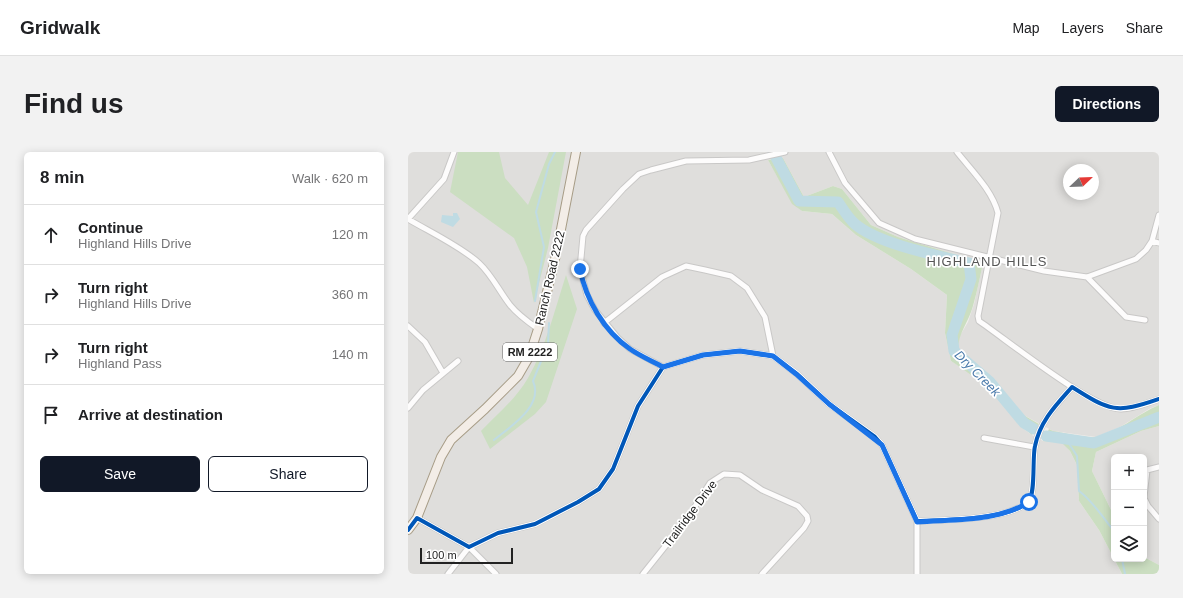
<!DOCTYPE html>
<html lang="en">
<head>
<meta charset="utf-8">
<style>
	body { margin:0; font-family:Arial,sans-serif; background:#f2f2f2; color:#202124 }
	.controls { position:absolute; right:12px; bottom:12px; display:grid; overflow:hidden; border-radius:6px; box-shadow:0 2px 10px #0003 }
	.controls button { width:36px; height:36px; display:grid; place-items:center; padding:0; border:0; border-bottom:1px solid #e0e0e0; background:#fff; color:#202124; font:20px sans-serif }
	.compass { position:absolute; left:655px; top:12px; width:36px; height:36px; border-radius:50%; background:#fff; box-shadow:0 2px 10px #0003; rotate:67deg }
	.scale { position:absolute; left:12px; bottom:10px; width:93px; box-sizing:border-box; padding-left:4px; border:2px solid #222; border-top:0; font-size:11px; line-height:14px; white-space:nowrap; color:#222; -webkit-text-stroke:3px #fff; paint-order:stroke }
	.stop { position:absolute; width:12px; height:12px; margin:-9px; border:3px solid #1a73e8; border-radius:50%; background:#fff }
	.stop.end { background:#1a73e8; border-color:#fff; box-shadow:0 1px 4px #0008 }
	.list { margin:0; padding:0; list-style:none }
	h2 { display:flex; justify-content:space-between; align-items:center; height:52px; margin:0; padding:0 16px; font-size:17px }
	h2 small { font-size:13px; font-weight:400; color:#757577 }
	.list li { display:grid; grid-template-columns:26px 1fr auto; gap:12px; align-items:center; box-sizing:border-box; height:60px; padding:0 16px; border-top:1px solid #e0e0e0 }
	.list b { display:block; font-size:15px; white-space:nowrap }
	.list p { margin:0; font-size:13px; white-space:nowrap; color:#757577 }
	.list em { font-size:13px; font-style:normal; color:#757577 }
	.actions { display:flex; gap:8px; padding:12px 16px }
	.actions a { flex:1; padding:9px 0; border:1px solid #111827; border-radius:6px; text-align:center; font-size:14px; color:#111827 }
	.actions .main { background:#111827; color:#fff }
	.icon { flex:none; width:22px; height:22px; fill:none; stroke:currentColor; stroke-width:2; stroke-linecap:round; stroke-linejoin:round }
	.map { position:relative; flex:none; width:751px; height:422px; overflow:hidden; border-radius:6px }
	header { display:flex; align-items:center; gap:24px; box-sizing:border-box; height:56px; padding:0 20px; background:#fff; border-bottom:1px solid #e0e0e0 }
	header strong { font-size:19px }
	nav { display:flex; gap:22px; margin-inline-start:auto; font-size:14px }
	.intro { display:flex; align-items:center; justify-content:space-between; box-sizing:border-box; height:96px; padding:0 24px }
	h1 { margin:0; font-size:28px }
	.button { padding:10px 18px; border-radius:6px; background:#111827; color:#fff; font-size:14px; font-weight:700 }
	main { display:flex; gap:24px; padding:0 24px }
	aside { flex:1; background:#fff; border-radius:6px; box-shadow:0 2px 10px #0003 }
	.map>svg:first-child { display:block }
	.residential { fill:#dfdedc; fill-rule:evenodd }
	.forest { fill:#cbdec1 }
	.water { fill:#bfdbe3 }
	.lines { fill:none; stroke-linecap:round; stroke-linejoin:round }
	.stream { stroke:#bfdbe3; stroke-width:2 }
	.river { stroke:#bfdbe3; stroke-width:11 }
	.minor-casing { stroke:#c9c8c7; stroke-width:7 }
	.primary-casing { stroke:#a79c86; stroke-width:10 }
	.minor { stroke:#fdfcfc; stroke-width:5 }
	.primary { stroke:#f3ede7; stroke-width:8 }
	.cycleway-casing { stroke:#fff; stroke-width:6 }
	.cycleway { stroke:#0057b8; stroke-width:4 }
	.route { stroke:#1a73e8; stroke-width:5 }
	.labels { text-anchor:middle; stroke-width:3.5; stroke-linejoin:round; paint-order:stroke }
	.shield { fill:#fff; stroke:#646464; stroke-width:1 }
	.shield-label { font-size:11px; font-weight:bold; fill:#222 }
	.street-label { font-size:12px; fill:#222; stroke:#fff }
	.neighbourhood-label { font-size:13px; letter-spacing:1px; fill:#555; stroke:#fff }
	.water-label { font-size:13px; font-style:italic; fill:#4a7aab; stroke:#fff }
</style>
</head>
<body>
<header>
<strong>Gridwalk</strong>
<nav><a>Map</a><a>Layers</a><a>Share</a></nav>
</header>
<div class="intro"><h1>Find us</h1><a class="button">Directions</a></div>
<main>
<aside>
<h2>8 min<small>Walk · 620 m</small></h2>
<ul class="list">
<li><svg class="icon" aria-label="ahead" viewBox="0 0 24 24"><path d="M12 20V5M6 11l6-6 6 6"/></svg><div><b>Continue</b><p>Highland Hills Drive</p></div><em>120 m</em></li>
<li><svg class="icon" aria-label="right" viewBox="0 0 24 24"><path d="M7 20v-9h11M14 6l5 5-5 5"/></svg><div><b>Turn right</b><p>Highland Hills Drive</p></div><em>360 m</em></li>
<li><svg class="icon" aria-label="right" viewBox="0 0 24 24"><path d="M7 20v-9h11M14 6l5 5-5 5"/></svg><div><b>Turn right</b><p>Highland Pass</p></div><em>140 m</em></li>
<li><svg class="icon" aria-label="arrive" viewBox="0 0 24 24"><path d="M6 21V4h12l-3 4 3 4H6"/></svg><div><b>Arrive at destination</b></div></li>
</ul>
<div class="actions"><a class="main">Save</a><a>Share</a></div>
</aside>
<div class="map">
<svg width="751" height="422" viewBox="0 0 751 422">
	<rect width="100%" height="100%" fill="#f0eeeb"/>
	<path class="residential" d="M0,0H751V253L741,257L712,275L688,285L645,279L612,261L595,239L550,197V187L560,170L566,152L575,111L490,85L463,73L434,37L425,34L396,45L375,6L360,8L385,52L394,59L424,62L448,83L503,117L539,143L537,181L543,209L565,223L595,251L613,275L624,283L635,289L655,291L662,299L669,313L671,349L691,378L714,422H0ZM661,18H685V42H661Z
		M751,274V413L736,405V305H706V364L684,319L688,300L733,279Z"/>
	<path class="forest" d="M50,0H91L97,26L120,53L141,0H158L140,96L126,151L119,115L106,86L42,40Z
		M375,6L396,45L425,34L434,37L463,73L490,85L575,111C572,125 569,140 565,154C561,169 550,182 550,197L595,239L612,261L631,272L624,283C612,274 605,262 594,250C579,234 561,221 543,209L537,181L539,143L503,117L448,83L424,62L394,59L384,52L360,8Z
		M158,123L169,157L138,250L127,262L82,297L73,279C89,262 108,247 120,226C138,195 147,157 158,123Z
		M751,253V274L733,279L688,300L684,319L706,364V407H736V405L751,413V422H714L713,420L691,378L671,349L669,313L662,299L654,291L635,289L641,277L645,279C657,281 677,286 688,285C708,282 731,261 751,253Z"/>
	<path class="water" d="M45,61H49L52,67L45,75L33,70L34,63L45,64Z"/>
	<g class="lines">
		<path class="stream" d="M127,149L136,95L128,60L141,12L147,0
			M658,287L669,304L671,339C685,349 695,366 706,379
			M86,288C103,274 136,254 125,229L140,192L141,171
			M714,407L717,422"/>
		<path class="river" d="M365,0L391,49L430,50C435,57 440,66 447,72C470,92 531,104 561,111L563,127L544,183L546,199L582,230L616,271L626,277
			M638,284L686,291L751,265"/>
		<defs>
			<path id="minor" d="M421,0L437,31L471,71L507,87L636,119L679,125L728,107L738,98L744,89L751,63
				M549,0C564,19 584,38 590,61L570,164L571,169C599,188 684,257 713,257C726,257 739,251 751,247
				M0,67C22,80 52,94 71,111C84,123 91,139 102,153C110,163 120,170 130,177
				M0,67L36,27L46,0
				M744,89L751,91
				M679,125L718,165L737,168
				M196,171L254,125L278,114L297,118L323,124L339,136L357,165L365,204
				M0,174L17,190L35,221
				M255,215L222,197L209,185L187,158L179,143L172,117L175,84L178,78L215,37L231,22L243,18L278,9L341,8L377,0
				M0,256L15,238L50,209
				M576,286L626,295
				M736,345L739,318L751,315
				M736,346L740,354L751,367
				M9,366L61,395L88,422
				M509,369C536,368 600,368 620,350C628,343 624,306 627,294C632,269 648,253 664,235
				M40,422L61,395L90,381L127,372L170,350L191,337L205,317L230,254L255,215L295,203L332,199L365,204L389,222L421,252L467,285L474,293L509,369V422
				M235,422L279,367L302,331L316,322L332,323L354,338L390,354L399,364L400,369L396,376L354,422"/>
			<path id="primary" d="M0,378L9,366L33,305L43,288L77,257L110,224L121,205L130,177L148,103L168,0"/>
		</defs>
		<use href="#minor" class="minor-casing"/>
		<use href="#primary" class="primary-casing"/>
		<use href="#minor" class="minor"/>
		<use href="#primary" class="primary"/>
		<defs>
			<path id="cycleway" d="M0,378L9,366L61,395L90,381L127,372L170,350L191,337L205,317L230,254L255,215L295,203L332,199L365,204L389,222L421,252L467,285L474,293L509,369C536,368 600,368 620,350C628,343 624,306 627,294C632,269 648,253 664,235C702,259 708,262 751,247"/>
		</defs>
		<use href="#cycleway" class="cycleway-casing"/>
		<use href="#cycleway" class="cycleway"/>
	</g>
	<g class="lines">
		<path class="route" d="M172,117C178,148 196,179 222,197C232,204 244,209 255,215L295,203L332,199L365,204L388,222L421,252L474,293L509,370C546,367 589,370 621,350"/>
	</g>
	<g class="labels">
		<rect class="shield" x="95" y="191" width="54" height="18" rx="3"/>
		<g class="shield-label">
			<text x="122" y="204">RM 2222</text>
		</g>
		<g class="street-label">
			<text transform="translate(142 126) rotate(-77)" y="4">Ranch Road 2222</text>
			<text transform="translate(282 362) rotate(-53)" y="4">Trailridge Drive</text>
		</g>
		<g class="neighbourhood-label">
			<text x="579" y="114">HIGHLAND HILLS</text>
		</g>
		<g class="water-label">
			<text transform="translate(570 221) rotate(45)" y="5">Dry Creek</text>
		</g>
	</g>
</svg>
<div class="controls">
<button>+</button>
<button>−</button>
<button><svg class="icon" aria-label="layers" viewBox="0 0 24 24"><path d="M12 4l9 5-9 5-9-5zM3 14l9 5 9-5"/></svg></button>
</div>
<svg class="compass" viewBox="-18 -18 36 36"><path d="M0-13l5 13h-10z" fill="#e53935"/><path d="M0 13l5-13h-10z" fill="#757577"/></svg>
<div class="scale">100 m</div>
<div class="stop" style="left:621px;top:350px"></div>
<div class="stop end" style="left:172px;top:117px"></div>
</div>
</main>
</body>
</html>
